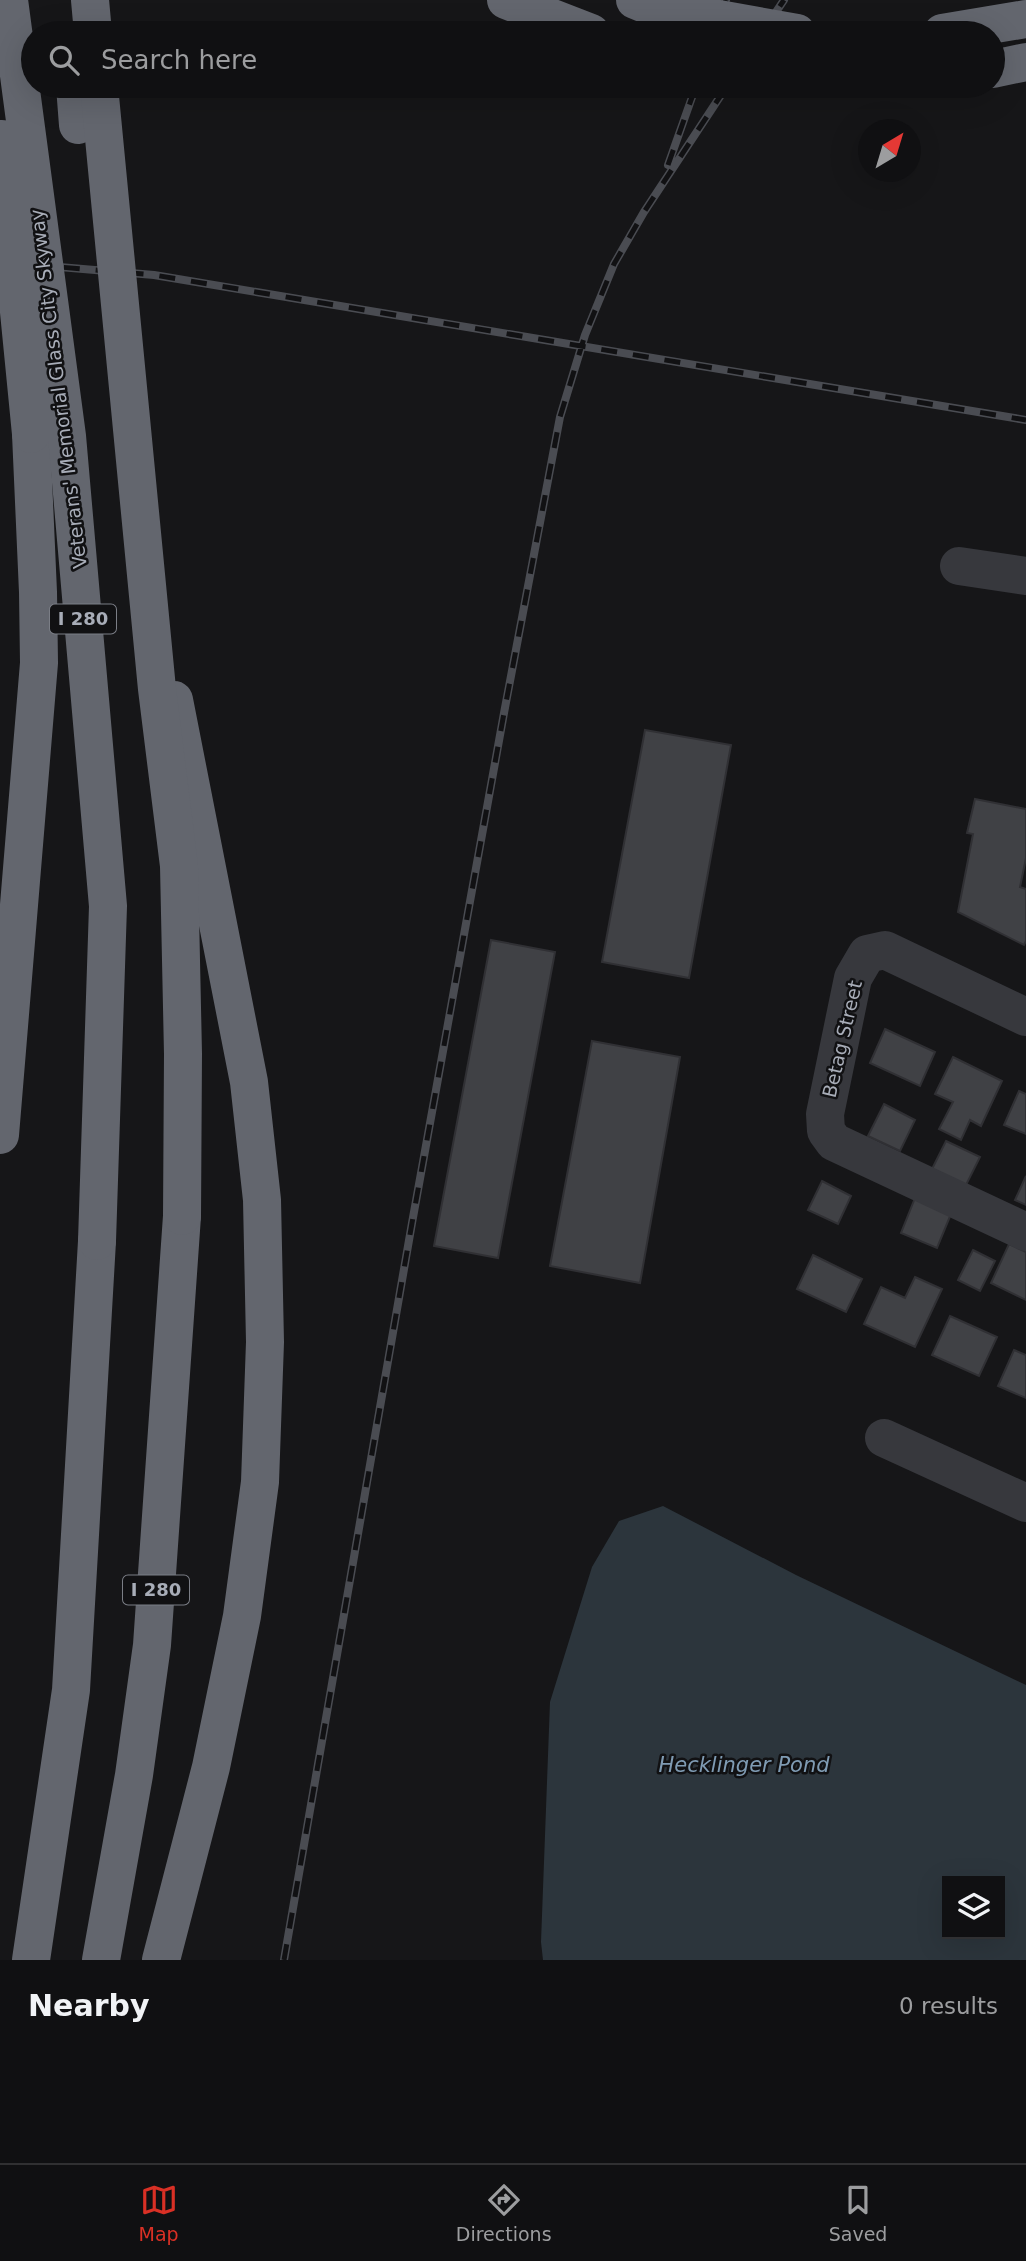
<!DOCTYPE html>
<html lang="en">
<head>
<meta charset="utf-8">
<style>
	body { margin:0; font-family:"DejaVu Sans",sans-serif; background:#19191b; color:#f1f3f6 }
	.controls { position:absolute; right:21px; bottom:21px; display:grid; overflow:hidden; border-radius:0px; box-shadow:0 7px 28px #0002 }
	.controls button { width:63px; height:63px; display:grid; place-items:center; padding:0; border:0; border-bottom:2px solid #303032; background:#101012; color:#f1f3f6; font:35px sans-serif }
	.compass { position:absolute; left:858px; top:119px; width:63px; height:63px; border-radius:50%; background:#101012; box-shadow:0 7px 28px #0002; rotate:38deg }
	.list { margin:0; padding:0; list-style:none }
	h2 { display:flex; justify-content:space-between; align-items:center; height:91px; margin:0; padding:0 28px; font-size:30px }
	h2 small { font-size:23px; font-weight:400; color:#9c9d9f }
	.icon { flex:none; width:38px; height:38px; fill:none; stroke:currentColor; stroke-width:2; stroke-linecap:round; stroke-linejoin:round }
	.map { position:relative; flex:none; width:1026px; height:1960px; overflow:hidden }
	.search { position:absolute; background:#101012; box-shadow:0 7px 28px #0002; left:21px; right:21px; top:21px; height:77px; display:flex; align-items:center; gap:18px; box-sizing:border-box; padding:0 24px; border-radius:38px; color:#9c9d9f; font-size:26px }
	.sheet { height:203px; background:#101012 }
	nav { display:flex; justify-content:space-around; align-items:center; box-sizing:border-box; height:98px; border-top:2px solid #303032; background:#101012; font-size:19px; color:#9c9d9f }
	nav a { display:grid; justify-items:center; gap:4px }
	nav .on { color:#d93025 }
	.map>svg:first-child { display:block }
	.water { fill:#2c353c; fill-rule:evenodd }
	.building { fill:#404145; stroke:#303034; stroke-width:2 }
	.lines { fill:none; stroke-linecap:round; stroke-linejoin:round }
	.minor { stroke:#37383d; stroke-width:38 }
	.highway { stroke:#63666e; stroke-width:38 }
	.rail-casing { stroke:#4a4c52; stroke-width:8 }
	.rail { stroke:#111113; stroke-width:5; stroke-dasharray:16; stroke-linecap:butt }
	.highway-bridge { stroke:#63666e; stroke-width:38 }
	.labels { text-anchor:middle; stroke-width:5; stroke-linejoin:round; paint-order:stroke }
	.shield { fill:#111113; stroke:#7b7e86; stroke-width:2 }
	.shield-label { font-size:18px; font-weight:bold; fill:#a8adb8 }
	.street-label { font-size:19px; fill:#a8adb8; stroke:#111113 }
	.water-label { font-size:21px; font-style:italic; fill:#7f9bb3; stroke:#111113 }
</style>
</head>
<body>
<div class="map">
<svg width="1026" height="1960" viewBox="0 0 1026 1960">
	<rect width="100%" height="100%" fill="#161618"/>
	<path class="water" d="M663,1506L796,1575L1026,1685V1960H543L541,1942L550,1702L592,1567L619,1521ZM947,1881H1000V1934H947Z"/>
	<path class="building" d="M645,730L731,745L689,978L602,962Z
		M975,799L1026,809V858L1020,887L1026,889V941L1024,945L958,912L973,834L967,833Z
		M491,940L555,952L498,1258L434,1246Z
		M885,1029L935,1052L920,1086L870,1063Z
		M592,1041L680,1057L640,1283L550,1266Z
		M953,1057L1002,1081L981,1126L970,1120L961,1140L939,1129L953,1102L935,1094Z
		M1019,1091L1026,1094V1134L1004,1125Z
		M884,1104L915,1120L900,1151L868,1136Z
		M946,1141L980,1157L966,1185L932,1169Z
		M1026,1176V1205L1015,1200Z
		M822,1181L851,1196L838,1224L808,1210Z
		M915,1198L951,1214L937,1248L901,1233Z
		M1009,1244L1026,1252V1300L991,1283Z
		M973,1250L995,1261L980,1291L958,1280Z
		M813,1255L862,1279L846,1312L797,1289Z
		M915,1277L942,1289L915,1347L864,1324L881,1287L905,1298Z
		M950,1316L997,1337L979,1376L932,1355Z
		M1014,1350L1026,1355V1398L998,1386Z"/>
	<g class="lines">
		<path class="minor" d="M959,566L1026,576
			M1026,1017L885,950L867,954L853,978L825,1114L826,1131L834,1142L1026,1232
			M884,1438L1026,1503"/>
		<path class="highway" d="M90,0L93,33
			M506,0L591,33
			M942,33L1026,19
			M993,69L1026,62
			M75,86L78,125
			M0,1135L39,663L38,592L31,434
			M31,1960L71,1690L97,1241
			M101,1960L134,1775L152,1645L182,1216
			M161,1960L211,1767L242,1616L260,1482L265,1342L262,1200L249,1082L174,700"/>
		<defs>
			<path id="rail" d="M714,33L726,0
				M762,33L784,0
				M668,165L696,86
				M0,262L154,275L1026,420
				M284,1960L412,1223L504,713L560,417L585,335L614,264L644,212L727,86"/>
		</defs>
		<use href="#rail" class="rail-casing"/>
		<use href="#rail" class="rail"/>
		<path class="highway-bridge" d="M9,0L67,436L108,906L97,1241
			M635,0L652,7L797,33
			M99,86L157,689L179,866L183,1054L182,1216
			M2,139L31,434"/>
	</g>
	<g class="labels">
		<g class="shield">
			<rect x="50" y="604.5" width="66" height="29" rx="5"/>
			<rect x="123" y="1575.5" width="66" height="29" rx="5"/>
		</g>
		<g class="shield-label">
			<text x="83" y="625">I 280</text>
			<text x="156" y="1596">I 280</text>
		</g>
		<g class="street-label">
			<text transform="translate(58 389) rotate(-97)" y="7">Veterans' Memorial Glass City Skyway</text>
			<text transform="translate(842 1039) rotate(-77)" y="7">Betag Street</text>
		</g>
		<g class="water-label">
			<text x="744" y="1772">Hecklinger Pond</text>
		</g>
	</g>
</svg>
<div class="controls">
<button><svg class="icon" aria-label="layers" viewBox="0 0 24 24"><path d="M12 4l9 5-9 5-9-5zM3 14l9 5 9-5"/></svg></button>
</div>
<svg class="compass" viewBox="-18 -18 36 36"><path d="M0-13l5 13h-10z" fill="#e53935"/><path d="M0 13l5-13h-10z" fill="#9c9d9f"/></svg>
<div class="search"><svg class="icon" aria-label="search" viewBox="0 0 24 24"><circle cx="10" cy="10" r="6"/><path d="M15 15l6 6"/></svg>Search here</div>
</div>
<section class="sheet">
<h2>Nearby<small>0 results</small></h2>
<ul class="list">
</ul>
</section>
<nav>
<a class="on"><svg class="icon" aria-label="map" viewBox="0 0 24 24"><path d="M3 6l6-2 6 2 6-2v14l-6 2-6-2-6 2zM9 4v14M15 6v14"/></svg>Map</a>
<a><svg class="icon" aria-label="directions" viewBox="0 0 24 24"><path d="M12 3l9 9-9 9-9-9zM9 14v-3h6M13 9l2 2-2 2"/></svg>Directions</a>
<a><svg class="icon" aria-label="saved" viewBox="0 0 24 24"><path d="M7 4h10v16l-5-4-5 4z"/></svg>Saved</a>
</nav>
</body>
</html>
